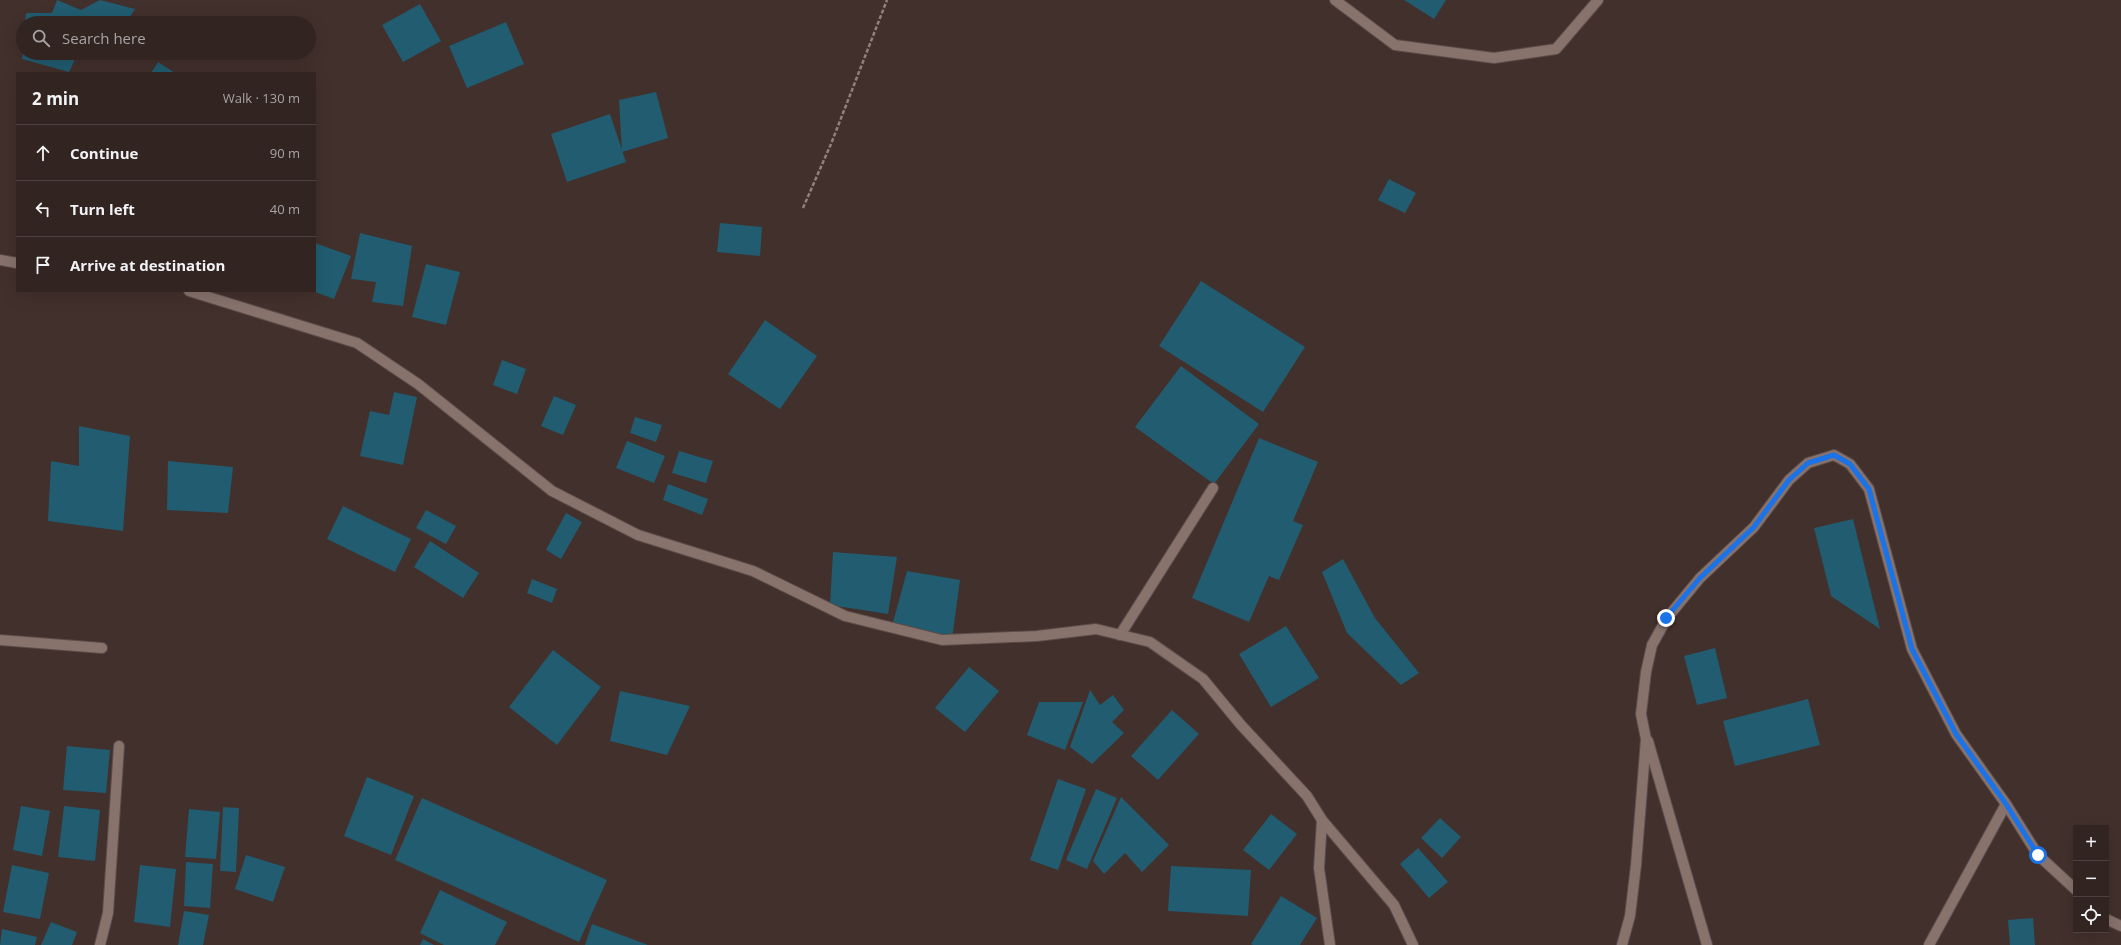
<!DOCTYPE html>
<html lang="en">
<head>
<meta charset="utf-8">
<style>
	body { margin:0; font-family:"Open Sans",sans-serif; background:#3a2c2a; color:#f1f3f6 }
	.controls { position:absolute; right:12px; bottom:12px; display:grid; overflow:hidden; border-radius:0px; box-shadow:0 4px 16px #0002 }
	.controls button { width:36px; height:36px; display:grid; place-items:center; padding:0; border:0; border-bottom:1px solid #4d413f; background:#322421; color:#f1f3f6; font:20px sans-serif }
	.stop { position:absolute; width:12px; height:12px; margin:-9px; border:3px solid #1a73e8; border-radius:50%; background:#fff }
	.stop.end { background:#1a73e8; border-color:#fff; box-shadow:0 1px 4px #0008 }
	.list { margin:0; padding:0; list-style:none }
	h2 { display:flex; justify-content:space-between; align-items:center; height:52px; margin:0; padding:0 16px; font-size:17px }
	h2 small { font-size:13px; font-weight:400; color:#a8a4a5 }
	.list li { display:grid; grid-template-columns:26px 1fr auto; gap:12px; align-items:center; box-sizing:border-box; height:56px; padding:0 16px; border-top:1px solid #4d413f }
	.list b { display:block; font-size:15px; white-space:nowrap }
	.list em { font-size:13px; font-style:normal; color:#a8a4a5 }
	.icon { flex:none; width:22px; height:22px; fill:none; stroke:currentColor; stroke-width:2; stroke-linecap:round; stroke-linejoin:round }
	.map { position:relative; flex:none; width:2121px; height:945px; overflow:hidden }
	.search { position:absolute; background:#322421; box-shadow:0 4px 16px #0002; left:16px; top:16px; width:300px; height:44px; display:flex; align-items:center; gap:10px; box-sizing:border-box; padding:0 14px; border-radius:22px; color:#a8a4a5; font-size:15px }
	.panel { position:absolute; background:#322421; box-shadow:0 4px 16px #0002; left:16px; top:72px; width:300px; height:220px; border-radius:0px }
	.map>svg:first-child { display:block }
	.building { fill:#215c70 }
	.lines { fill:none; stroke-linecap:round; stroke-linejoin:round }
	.lane-casing { stroke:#5b4c49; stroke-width:12 }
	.street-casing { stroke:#5b4c49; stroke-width:12 }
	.path { stroke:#90817e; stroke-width:2.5; stroke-dasharray:4 2; stroke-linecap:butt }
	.lane { stroke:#87726c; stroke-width:10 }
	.street { stroke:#87726c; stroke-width:10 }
	.route { stroke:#1a73e8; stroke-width:5 }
</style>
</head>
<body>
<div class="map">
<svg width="2121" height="945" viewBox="0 0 2121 945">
	<rect width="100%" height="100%" fill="#42302c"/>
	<path class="building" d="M57,0L81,10L100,0L135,9L126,23H25L26,13H52Z
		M1404,0H1446L1434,19Z
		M420,4L441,41L403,62L382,25Z
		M506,22L524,64L467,88L449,46Z
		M23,53H78L69,72L22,59Z
		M158,62L175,73H151Z
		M656,92L668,138L622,152L619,100Z
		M610,114L626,162L567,182L551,134Z
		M1389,179L1416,193L1405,213L1378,200Z
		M720,223L762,227L760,256L717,252Z
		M360,233L412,246L403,306L372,302L376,282L351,279Z
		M315,243L351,256L334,299L315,292Z
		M426,264L460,272L446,325L412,317Z
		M1201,281L1305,347L1263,412L1159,346Z
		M765,320L817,356L780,409L728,374Z
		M502,360L526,369L517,394L493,385Z
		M1181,366L1259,424L1214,484L1135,427Z
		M394,392L417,397L403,465L360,456L370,411L389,415Z
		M554,396L576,405L563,435L541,426Z
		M635,417L662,425L656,442L630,433Z
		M79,426L130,436L123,531L48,521L51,461L79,466Z
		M1259,438L1318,462L1293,521L1303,525L1279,580L1269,576L1249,622L1192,598Z
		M627,441L665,456L654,483L616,468Z
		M679,451L713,461L706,483L672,473Z
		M168,461L233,467L228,513L167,510Z
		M668,484L708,499L702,515L663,500Z
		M343,506L411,539L395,572L327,539Z
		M426,510L456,526L446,544L416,528Z
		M566,513L582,522L561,559L546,550Z
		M1853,519L1880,629L1831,596L1814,528Z
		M430,541L479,573L463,598L414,567Z
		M833,552L897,557L888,614L830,605Z
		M1343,559L1375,618L1419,673L1401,685L1347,633L1322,572Z
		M907,571L960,580L952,639L892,626Z
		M532,579L557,589L552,603L527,593Z
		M1286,626L1319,678L1271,707L1239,654Z
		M1715,648L1727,698L1697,705L1684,656Z
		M553,650L601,687L557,745L509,707Z
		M969,667L999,691L965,732L935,708Z
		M1090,690L1100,705L1113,695L1124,710L1112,722L1124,733L1092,764L1070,747Z
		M620,691L690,706L667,755L610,741Z
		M1808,699L1820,745L1735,766L1723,721Z
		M1039,702H1083L1065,750L1027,735Z
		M1172,710L1199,734L1158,780L1131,756Z
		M67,746L110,750L106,793L63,790Z
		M367,777L414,796L391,855L344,836Z
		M1058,779L1086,789L1058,870L1030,860Z
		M1096,789L1117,798L1087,869L1066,860Z
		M1121,797L1169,845L1142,872L1125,853L1104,874L1093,861Z
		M422,798L607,880L579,942L395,860Z
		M21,806L50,811L42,856L13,850Z
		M64,806L100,810L95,861L58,857Z
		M223,807L239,808L236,872L220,871Z
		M189,809L220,812L216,859L185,857Z
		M1271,814L1297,834L1269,870L1243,850Z
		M1440,818L1461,837L1442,858L1421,838Z
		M1418,848L1448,882L1429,898L1400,864Z
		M246,855L285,867L273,902L235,889Z
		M186,862L213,864L210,908L184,906Z
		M12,865L49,873L40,919L3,912Z
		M140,865L176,869L170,927L134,922Z
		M1171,866L1251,870L1248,916L1168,911Z
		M440,890L507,922L495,945H444L420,933Z
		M1281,896L1317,918L1300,945H1253L1251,944Z
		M184,911L209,915L203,945H178Z
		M2033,918L2035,945H2010L2008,920Z
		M51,922L77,932L72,945H41Z
		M592,924L648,945H585Z
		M2,929L37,937L35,945H0Z
		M423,939L434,945H420Z"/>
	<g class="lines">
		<defs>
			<path id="lane" d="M1120,635L1213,488"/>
			<path id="street" d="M1335,0L1395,45L1494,58L1556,49L1598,0
				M0,260L17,263
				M189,291L357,343L418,384L552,491L638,535L753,571L845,616L942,640L1037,636L1096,629L1150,642L1203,679L1241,725L1307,796L1322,820L1394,905L1413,945
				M0,640L102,648
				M1648,741L1707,945
				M1322,820L1319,868L1330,945
				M2106,919L2121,926
				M100,945L108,913L119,746
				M1622,945L1630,916L1636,865L1646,739L1641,714L1646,672L1652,645L1667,618L1700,578L1754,527L1789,480L1808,463L1834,455L1850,464L1869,489L1912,649L1956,734L2006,804L2038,855L2076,890
				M1929,945L2006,804"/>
		</defs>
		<use href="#lane" class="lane-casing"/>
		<use href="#street" class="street-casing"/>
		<path class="path" d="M803,208L831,144L887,0"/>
		<use href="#lane" class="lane"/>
		<use href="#street" class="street"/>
	</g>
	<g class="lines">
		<path class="route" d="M1666,618L1700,578L1754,527L1789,480L1808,463L1834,455L1850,464L1869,489L1912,649L1956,734L2006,804L2038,855"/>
	</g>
</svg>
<div class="controls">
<button>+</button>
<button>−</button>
<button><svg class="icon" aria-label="locate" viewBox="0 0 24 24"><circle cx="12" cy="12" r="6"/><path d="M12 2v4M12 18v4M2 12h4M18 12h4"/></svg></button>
</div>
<div class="stop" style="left:2038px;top:855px"></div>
<div class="stop end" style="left:1666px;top:618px"></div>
<div class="search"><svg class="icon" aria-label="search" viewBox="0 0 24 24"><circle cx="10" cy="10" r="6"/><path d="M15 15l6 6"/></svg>Search here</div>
<section class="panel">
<h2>2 min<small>Walk · 130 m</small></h2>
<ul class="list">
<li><svg class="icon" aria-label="ahead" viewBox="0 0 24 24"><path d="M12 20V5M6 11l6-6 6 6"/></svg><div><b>Continue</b></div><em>90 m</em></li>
<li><svg class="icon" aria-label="left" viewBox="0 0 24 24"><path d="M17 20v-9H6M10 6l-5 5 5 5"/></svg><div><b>Turn left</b></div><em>40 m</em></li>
<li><svg class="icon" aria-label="arrive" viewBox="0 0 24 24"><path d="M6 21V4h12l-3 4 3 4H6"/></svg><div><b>Arrive at destination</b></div></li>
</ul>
</section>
</div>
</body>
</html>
